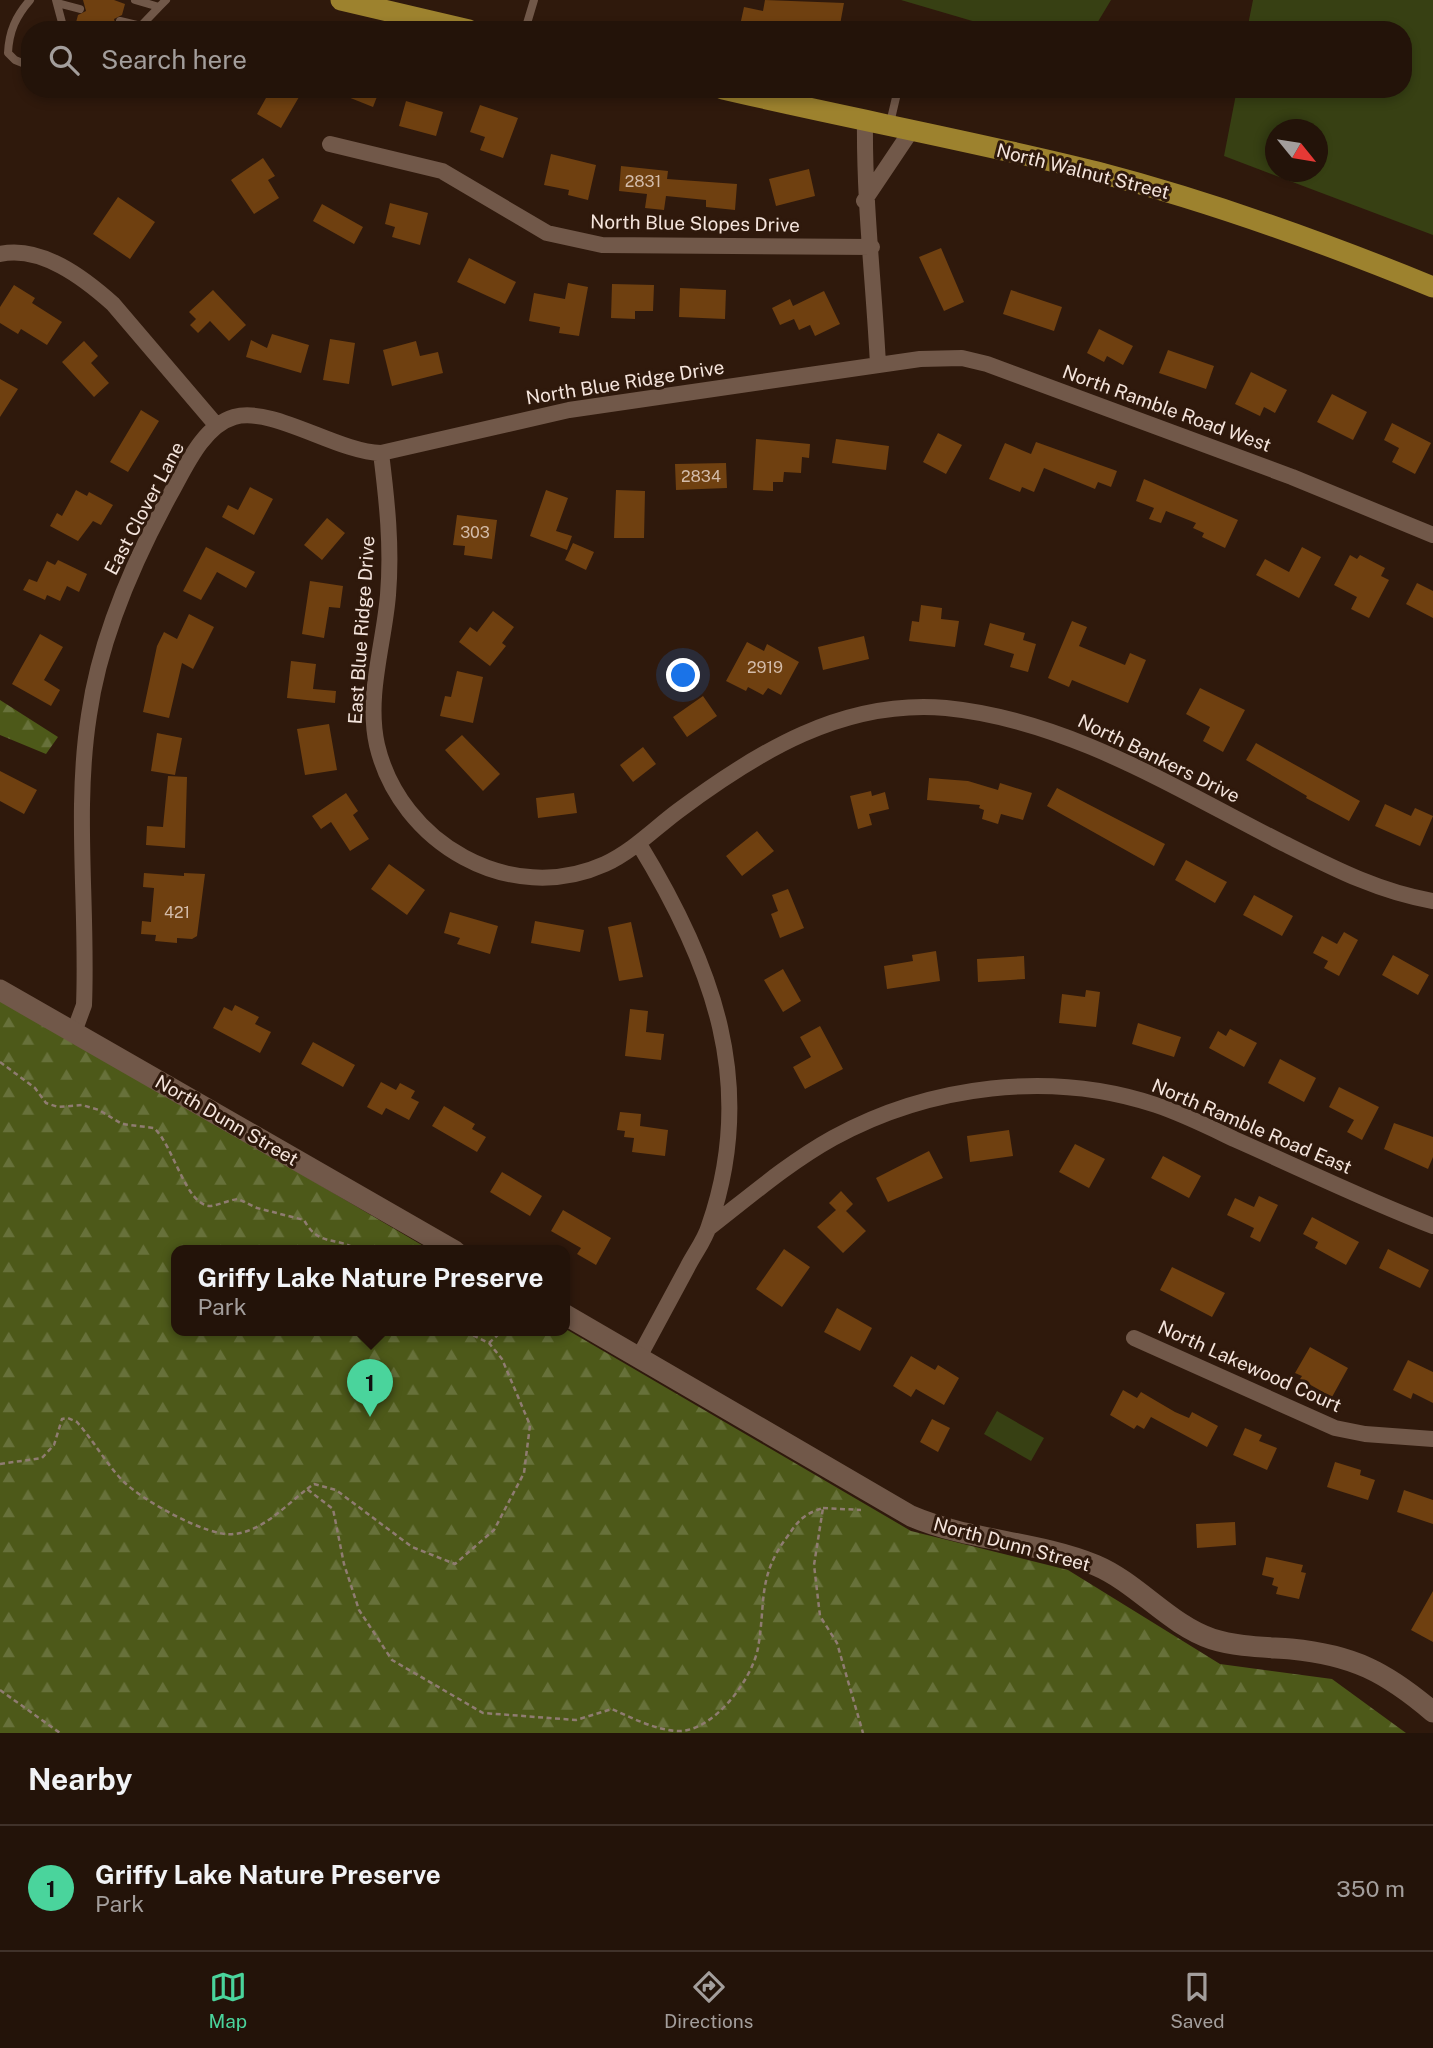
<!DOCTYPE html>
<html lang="en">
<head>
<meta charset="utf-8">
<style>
	body { margin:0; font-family:"Public Sans",sans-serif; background:#2f2017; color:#f1f3f6 }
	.compass { position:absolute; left:1265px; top:119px; width:63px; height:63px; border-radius:50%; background:#231309; box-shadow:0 4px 10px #0003; rotate:120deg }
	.you { position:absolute; left:684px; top:676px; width:24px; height:24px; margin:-18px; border:5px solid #fff; border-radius:50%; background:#1a73e8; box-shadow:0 0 0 10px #1a73e833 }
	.badge { display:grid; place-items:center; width:46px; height:46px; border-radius:50%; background:#4ad49c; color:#111; font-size:23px; font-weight:700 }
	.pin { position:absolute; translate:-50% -58px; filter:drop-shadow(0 2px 4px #0008) }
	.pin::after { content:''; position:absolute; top:37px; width:24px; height:21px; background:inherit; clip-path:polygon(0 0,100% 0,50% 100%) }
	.popup { position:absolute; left:171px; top:1245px; width:399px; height:91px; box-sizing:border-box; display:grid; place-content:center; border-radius:14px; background:#231309; filter:drop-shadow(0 2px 5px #0005); font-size:23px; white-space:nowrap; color:#a39e9c }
	.popup b { font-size:26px; color:#f1f3f6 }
	.popup::after { content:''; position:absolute; left:50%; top:100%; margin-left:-14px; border:14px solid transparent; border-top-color:#231309 }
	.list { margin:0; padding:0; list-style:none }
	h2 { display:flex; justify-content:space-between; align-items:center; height:91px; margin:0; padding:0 28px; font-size:30px }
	h2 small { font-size:23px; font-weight:400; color:#a39e9c }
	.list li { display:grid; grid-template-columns:46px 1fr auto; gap:21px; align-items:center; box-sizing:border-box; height:126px; padding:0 28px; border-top:2px solid #40322a }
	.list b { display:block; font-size:26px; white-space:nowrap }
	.list p { margin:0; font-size:23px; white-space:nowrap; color:#a39e9c }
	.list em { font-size:23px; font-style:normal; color:#a39e9c }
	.icon { flex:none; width:38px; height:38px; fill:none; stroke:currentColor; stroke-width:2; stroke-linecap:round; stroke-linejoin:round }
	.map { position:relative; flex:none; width:1433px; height:1733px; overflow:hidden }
	.search { position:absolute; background:#231309; box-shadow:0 4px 10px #0003; left:21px; right:21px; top:21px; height:77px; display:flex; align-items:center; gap:18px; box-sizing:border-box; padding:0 24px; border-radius:28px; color:#a39e9c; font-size:26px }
	.sheet { height:217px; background:#231309 }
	nav { display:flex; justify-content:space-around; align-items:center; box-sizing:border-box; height:98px; border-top:2px solid #40322a; background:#231309; font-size:19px; color:#a39e9c }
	nav a { display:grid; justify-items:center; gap:4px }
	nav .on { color:#4ad49c }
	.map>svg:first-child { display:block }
	.green { fill:#374013; fill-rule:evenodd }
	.forest { fill:url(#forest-firs) }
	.building { fill:#6f4010 }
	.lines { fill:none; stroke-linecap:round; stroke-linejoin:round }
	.path { stroke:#8f7c71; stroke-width:2.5; stroke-dasharray:5 3.5; stroke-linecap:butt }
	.lane { stroke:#715849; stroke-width:8 }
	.street { stroke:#715849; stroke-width:16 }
	.secondary { stroke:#715849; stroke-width:21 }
	.primary { stroke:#9d822e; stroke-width:21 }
	.labels { text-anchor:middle; stroke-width:6; stroke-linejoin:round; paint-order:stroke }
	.number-label { font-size:16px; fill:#d3bba9 }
	.street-label { font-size:19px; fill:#f4e4dc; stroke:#2f190c }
</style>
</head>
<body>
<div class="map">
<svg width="1433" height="1733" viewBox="0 0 1433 1733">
	<defs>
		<pattern id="forest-firs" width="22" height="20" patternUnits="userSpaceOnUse" patternTransform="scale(1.75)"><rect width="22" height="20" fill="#4d5919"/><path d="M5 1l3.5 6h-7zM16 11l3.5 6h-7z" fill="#67713a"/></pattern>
	</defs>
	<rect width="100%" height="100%" fill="#2f190c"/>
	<path class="green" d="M901,0H1111L1093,30H1003Z
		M1253,0H1433V235L1224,156L1237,89H1403V30H1247ZM1276,130H1318V172H1276Z
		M997,1411L1044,1438L1031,1461L984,1434Z"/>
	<path class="forest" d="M0,700L58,737L46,754L0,735Z
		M0,997L432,1251H176V1331H564V1328L911,1531L1068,1570L1220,1664L1332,1679L1406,1733H0Z"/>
	<path class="building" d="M83,0H114L125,4L122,15L114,19L117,30H74L78,15L86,11Z
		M765,0L844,3L839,30H739L744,7L763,11Z
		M271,89H285L299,97L281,128L257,114Z
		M328,89H380L373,107Z
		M406,101L443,112L436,136L399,126Z
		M480,105L518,118L503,158L480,150L485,137L470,132Z
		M551,154L596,165L588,200L568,195L569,190L544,185Z
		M263,158L275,176L268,180L279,198L254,214L231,180Z
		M621,166L668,171L667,179L737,184L735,210L706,207V200L666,196L664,210L645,208L647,194L619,191Z
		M809,169L815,196L776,206L769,179Z
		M118,197L155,222L130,259L93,234Z
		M390,203L428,213L420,245L392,237L395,227L385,224Z
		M322,204L363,227L354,244L313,221Z
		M941,248L964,302L944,311L919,257Z
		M469,258L516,282L505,304L457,282Z
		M568,283L588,287L579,336L559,333L560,327L529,321L534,293L565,299Z
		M612,284L654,285L653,311H635V319L611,318Z
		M14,285L35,298L32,303L62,322L47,345L21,329L18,334L0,323V307Z
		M680,288L726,290L725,319L679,317Z
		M213,290L246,325L229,341L210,321L198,333L190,325L196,319L189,312Z
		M1011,290L1062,307L1054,331L1003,314Z
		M824,291L840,324L815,336L810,325L799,330L794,319L780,325L772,308L790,299L793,306Z
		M1099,329L1133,346L1123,365L1107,356L1104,362L1087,353Z
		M272,334L309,345L301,373L246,357L251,340L267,348Z
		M330,339L355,343L349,384L323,380Z
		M84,341L98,356L91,363L109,383L94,397L62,362Z
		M416,341L420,356L438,352L443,373L392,386L383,350Z
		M1168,350L1214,366L1206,389L1159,373Z
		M1251,372L1287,390L1275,413L1264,407L1260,416L1235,404Z
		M0,379L18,389L0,417Z
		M1332,394L1367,412L1353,440L1317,422Z
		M141,410L159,421L128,472L110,462Z
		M1392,423L1431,443L1415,474L1392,462L1399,448L1384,440Z
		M938,433L962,445L946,474L923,462Z
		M756,439L810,444L809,458L802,457L801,473L784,472L783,482H773V491L753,490Z
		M836,439L889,446L886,470L832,463Z
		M1036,442L1117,471L1111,487L1098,482L1095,489L1044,468L1034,492L1022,487L1020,492L989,479L1005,443L1031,454Z
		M726,463L727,488L676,490L675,464Z
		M1144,479L1238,520L1225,548L1202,537L1204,533L1193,528L1196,523L1166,511L1161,523L1149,519L1154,508L1136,501Z
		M250,487L273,499L254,535L222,517L228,505L238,510Z
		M76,490L87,496L89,492L113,505L101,525L93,521L78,541L50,526L57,513L62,516Z
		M546,490L568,498L556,531L572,536L567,550L530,536Z
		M616,490L645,491L644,538H614Z
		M457,515L497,520L492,559L464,555L465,546L453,545Z
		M327,518L345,533L322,560L304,545Z
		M573,543L594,552L586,570L565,560Z
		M206,547L255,572L246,588L217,572L201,600L183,591Z
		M1302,547L1321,557L1299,598L1256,575L1265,559L1289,572Z
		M1350,555L1357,559L1360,555L1385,568L1381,576L1389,580L1369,618L1351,609L1357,597L1334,585Z
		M58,560L87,574L79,592L67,586L60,601L47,595L45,600L23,590L29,579L37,582L47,561L55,565Z
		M310,581L343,586L340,608L329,607L324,638L302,634Z
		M1417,583L1433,591V618L1406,604Z
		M921,605L942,608L941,619L959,621L955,647L909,641L912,621L919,622Z
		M493,611L514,627L502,643L506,646L490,666L459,642L470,627L477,632Z
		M189,614L214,627L193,669L182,663L169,718L143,712L157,646L164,632L177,639Z
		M1072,621L1087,627L1079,646L1125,665L1130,653L1146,660L1128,703L1072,680L1069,687L1048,678Z
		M990,623L1025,633L1023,640L1036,644L1028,672L1010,667L1014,654L984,645Z
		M40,634L63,647L44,680L60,690L51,706L12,684Z
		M864,636L869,659L823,670L818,647Z
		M747,642L764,651L767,644L799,662L781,695L768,688L763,695L748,687L746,691L726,681Z
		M291,661L316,664L313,689L336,691L335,703L287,698Z
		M457,671L483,677L473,723L440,716L445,696L451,697Z
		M1200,688L1245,710L1223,752L1203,741L1210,727L1186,714Z
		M703,696L717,716L687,737L673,717Z
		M329,724L337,770L305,775L297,729Z
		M157,733L182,738L175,775L151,771Z
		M462,735L500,774L483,791L445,750Z
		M1256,743L1360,801L1349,821L1306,798L1307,796L1246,760Z
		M643,747L656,764L633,782L620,765Z
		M0,771L37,790L24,814L0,801Z
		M168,776L187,777L185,848L146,845L147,826L163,827Z
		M929,778L968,781L998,790L1000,783L1032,793L1023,820L1001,814L998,824L982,819L984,810L979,808L980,805L927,800Z
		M1057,788L1165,844L1154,866L1047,806Z
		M871,791L872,796L885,792L889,809L869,814L872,825L858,829L850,796Z
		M346,793L358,811L353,815L369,839L350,851L331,822L321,829L312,816Z
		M574,793L577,813L538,818L536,798Z
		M1385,804L1411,816L1415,808L1433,816L1420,846L1375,826Z
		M757,831L774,851L742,876L726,856Z
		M1186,860L1227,882L1215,903L1175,880Z
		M389,864L425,890L407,915L371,889Z
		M144,873L184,876V873L205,874L197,936L192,939L177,938V943L155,941L156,935L141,934L142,921L151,922L154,888L143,887Z
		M788,889L804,928L780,938L771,914L778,911L772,895Z
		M1254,895L1293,916L1282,936L1243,915Z
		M450,912L498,926L490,954L457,944L460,938L444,933Z
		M535,921L584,930L580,952L531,943Z
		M631,922L643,977L619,981L608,927Z
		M1344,932L1358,940L1339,976L1324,968L1328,961L1313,953L1322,936L1337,944Z
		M936,951L940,981L887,989L884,966L913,961L912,955Z
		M1393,955L1429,975L1418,995L1382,975Z
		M1024,956L1025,979L978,982L977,959Z
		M783,969L801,1001L783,1012L764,980Z
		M1086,990L1100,992L1096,1027L1059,1023L1062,994L1085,997Z
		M235,1005L259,1017L255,1024L271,1032L260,1053L213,1028L224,1007L232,1011Z
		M630,1009L648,1011L646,1032L664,1034L661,1060L625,1056Z
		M1138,1023L1181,1037L1174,1057L1132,1044Z
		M820,1026L843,1069L805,1089L793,1067L811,1057L800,1037Z
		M1230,1029L1257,1043L1244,1067L1209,1048L1218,1031L1226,1036Z
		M313,1042L355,1065L343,1087L301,1064Z
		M1280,1059L1316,1078L1304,1102L1268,1083Z
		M381,1082L396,1090L400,1083L415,1091L411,1098L419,1102L409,1120L386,1108L382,1115L367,1107Z
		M1339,1087L1379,1107L1362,1140L1347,1132L1354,1120L1329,1107Z
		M444,1106L475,1124L472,1129L486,1137L477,1152L432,1126Z
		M620,1112L641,1114L640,1126L668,1130L665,1156L632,1152L634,1138L624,1137L625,1131L617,1130Z
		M1394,1123L1433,1137V1157L1428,1169L1384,1149Z
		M1009,1130L1013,1156L970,1162L967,1136Z
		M1075,1144L1105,1159L1089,1188L1059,1172Z
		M929,1151L943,1178L888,1202L876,1178Z
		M1163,1156L1201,1176L1189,1198L1151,1178Z
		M502,1172L542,1196L530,1216L490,1192Z
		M841,1191L853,1204L846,1211L866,1231L843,1253L817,1227L836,1210L829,1203Z
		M1259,1196L1278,1205L1260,1242L1250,1237L1254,1228L1227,1215L1235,1198L1254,1207Z
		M563,1210L611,1238L596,1265L577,1254L581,1248L551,1231Z
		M1312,1217L1359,1242L1346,1265L1315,1248L1318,1242L1303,1234Z
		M784,1249L810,1267L782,1307L756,1289Z
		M1388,1249L1429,1270L1420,1288L1379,1268Z
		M1172,1267L1225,1293L1212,1317L1160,1290Z
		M837,1308L872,1328L860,1351L824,1332Z
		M1310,1347L1348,1368L1332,1397L1300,1379L1302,1376L1295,1373Z
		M911,1356L935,1370L938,1365L959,1378L944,1405L916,1389L911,1397L893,1386Z
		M1408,1360L1433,1372V1403L1413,1393L1411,1399L1393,1390Z
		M1123,1390L1137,1398L1141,1392L1175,1412L1189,1418L1192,1412L1218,1426L1207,1447L1151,1417L1144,1429L1137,1425L1134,1429L1110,1415Z
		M932,1419L950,1428L938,1452L920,1442Z
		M1245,1428L1262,1435L1259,1441L1277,1448L1267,1470L1233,1455Z
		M1335,1462L1361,1470L1360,1475L1375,1480L1368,1500L1327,1487Z
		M1404,1490L1433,1500V1524L1397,1512Z
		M1235,1522L1236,1545L1197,1548L1196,1524Z
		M1266,1557L1303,1565L1301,1572L1306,1573L1299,1599L1276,1594L1278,1587L1272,1585L1274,1578L1262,1575Z
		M1433,1591V1642L1411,1630Z"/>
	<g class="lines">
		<path class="path" d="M0,1062L35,1088L46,1103L58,1107L82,1105L99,1110L122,1124L154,1128C174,1146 186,1207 211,1206C219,1205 229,1200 238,1199L257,1208L304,1220C319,1248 336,1235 359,1251
			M489,1343L502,1331
			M0,1464L42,1458L54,1445L62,1419L68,1418L77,1422C94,1441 106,1464 124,1482C142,1500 209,1538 234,1534C263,1531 285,1506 307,1489L333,1509L344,1564L359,1610L392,1660L483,1713L576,1720L612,1709C632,1718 655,1730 678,1731C713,1732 752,1680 758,1648C766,1603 757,1577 787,1537C799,1520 802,1515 823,1508L814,1565L820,1616L837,1643L863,1733
			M307,1489L314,1484L336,1490L412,1547L455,1564L494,1530L524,1473L530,1425L502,1359L489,1343L464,1331
			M823,1508L861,1510
			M0,1690L60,1733"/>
		<path class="lane" d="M56,0L64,30
			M135,0L159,7L166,0
			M57,3L80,9
			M120,21L141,26
			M137,30L159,7
			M525,30L534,0
			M30,66L15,60L8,53C9,31 16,16 30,0
			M890,123L898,89"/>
		<path class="street" d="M865,121C864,203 874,284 878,365
			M330,144L442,171L547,233L602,245L872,247
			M864,201L911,131
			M0,254C41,245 84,278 113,304L217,426
			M381,453C387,501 392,547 388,595C384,644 366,696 377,745C400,843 510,907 605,864C633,851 654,829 678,811C757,752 843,699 946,708C1067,720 1173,787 1279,841C1329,866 1378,892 1433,901
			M639,844C713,965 758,1085 709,1226C705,1240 694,1254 687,1268C671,1298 655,1327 639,1357
			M74,1032L84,1005C88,909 74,810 89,715C100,637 133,562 171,493C185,468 203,426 234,417C273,406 337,452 381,453L569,410L920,359L962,358L987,364L1292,477L1433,535
			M709,1228C749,1197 788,1163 833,1138C930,1085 1051,1070 1156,1105C1183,1114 1209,1127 1234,1139C1300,1168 1365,1200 1433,1226
			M1134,1338L1335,1428L1365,1434L1433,1439"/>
		<path class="secondary" d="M0,990L455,1251
			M564,1314L911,1516C969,1541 1036,1541 1095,1565C1138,1583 1168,1624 1212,1639C1237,1647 1264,1647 1291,1649C1353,1655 1386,1672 1433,1712"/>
		<path class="primary" d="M341,0L469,30
			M723,89C847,118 973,141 1097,172C1212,202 1323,242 1433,287"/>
	</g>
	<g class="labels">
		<g class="number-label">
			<text x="643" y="187">2831</text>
			<text x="701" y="482">2834</text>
			<text x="475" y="538">303</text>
			<text x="765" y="673">2919</text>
			<text x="177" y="918">421</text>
		</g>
		<g class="street-label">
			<text transform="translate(1083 171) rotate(14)" y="7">North Walnut Street</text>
			<text transform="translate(695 223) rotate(1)" y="7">North Blue Slopes Drive</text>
			<text transform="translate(625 382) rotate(-9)" y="7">North Blue Ridge Drive</text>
			<text transform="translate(1167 408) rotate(20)" y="7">North Ramble Road West</text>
			<text transform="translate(144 508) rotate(-62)" y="7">East Clover Lane</text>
			<text transform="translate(361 630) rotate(-86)" y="7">East Blue Ridge Drive</text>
			<text transform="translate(1159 758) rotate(26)" y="7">North Bankers Drive</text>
			<text transform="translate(227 1120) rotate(30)" y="7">North Dunn Street</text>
			<text transform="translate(1252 1126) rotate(23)" y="7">North Ramble Road East</text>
			<text transform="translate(1250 1366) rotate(24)" y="7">North Lakewood Court</text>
			<text transform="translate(1012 1544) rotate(15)" y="7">North Dunn Street</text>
		</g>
	</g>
</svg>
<svg class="compass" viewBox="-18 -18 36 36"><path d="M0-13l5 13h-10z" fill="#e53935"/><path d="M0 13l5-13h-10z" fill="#a39e9c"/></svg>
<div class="you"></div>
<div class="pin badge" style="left:370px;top:1417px">1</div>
<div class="popup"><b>Griffy Lake Nature Preserve</b>Park</div>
<div class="search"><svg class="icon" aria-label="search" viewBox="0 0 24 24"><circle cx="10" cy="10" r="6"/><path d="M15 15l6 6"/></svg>Search here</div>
</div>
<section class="sheet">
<h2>Nearby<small></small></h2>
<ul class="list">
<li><span class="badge">1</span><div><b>Griffy Lake Nature Preserve</b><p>Park</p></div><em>350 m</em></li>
</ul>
</section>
<nav>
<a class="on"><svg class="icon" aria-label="map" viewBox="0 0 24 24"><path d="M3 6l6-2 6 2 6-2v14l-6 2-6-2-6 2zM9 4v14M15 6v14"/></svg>Map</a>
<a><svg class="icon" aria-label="directions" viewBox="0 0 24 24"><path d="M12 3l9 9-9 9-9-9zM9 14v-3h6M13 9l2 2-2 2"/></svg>Directions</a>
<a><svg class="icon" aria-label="saved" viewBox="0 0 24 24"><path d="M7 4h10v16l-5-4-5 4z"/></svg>Saved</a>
</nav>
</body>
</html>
